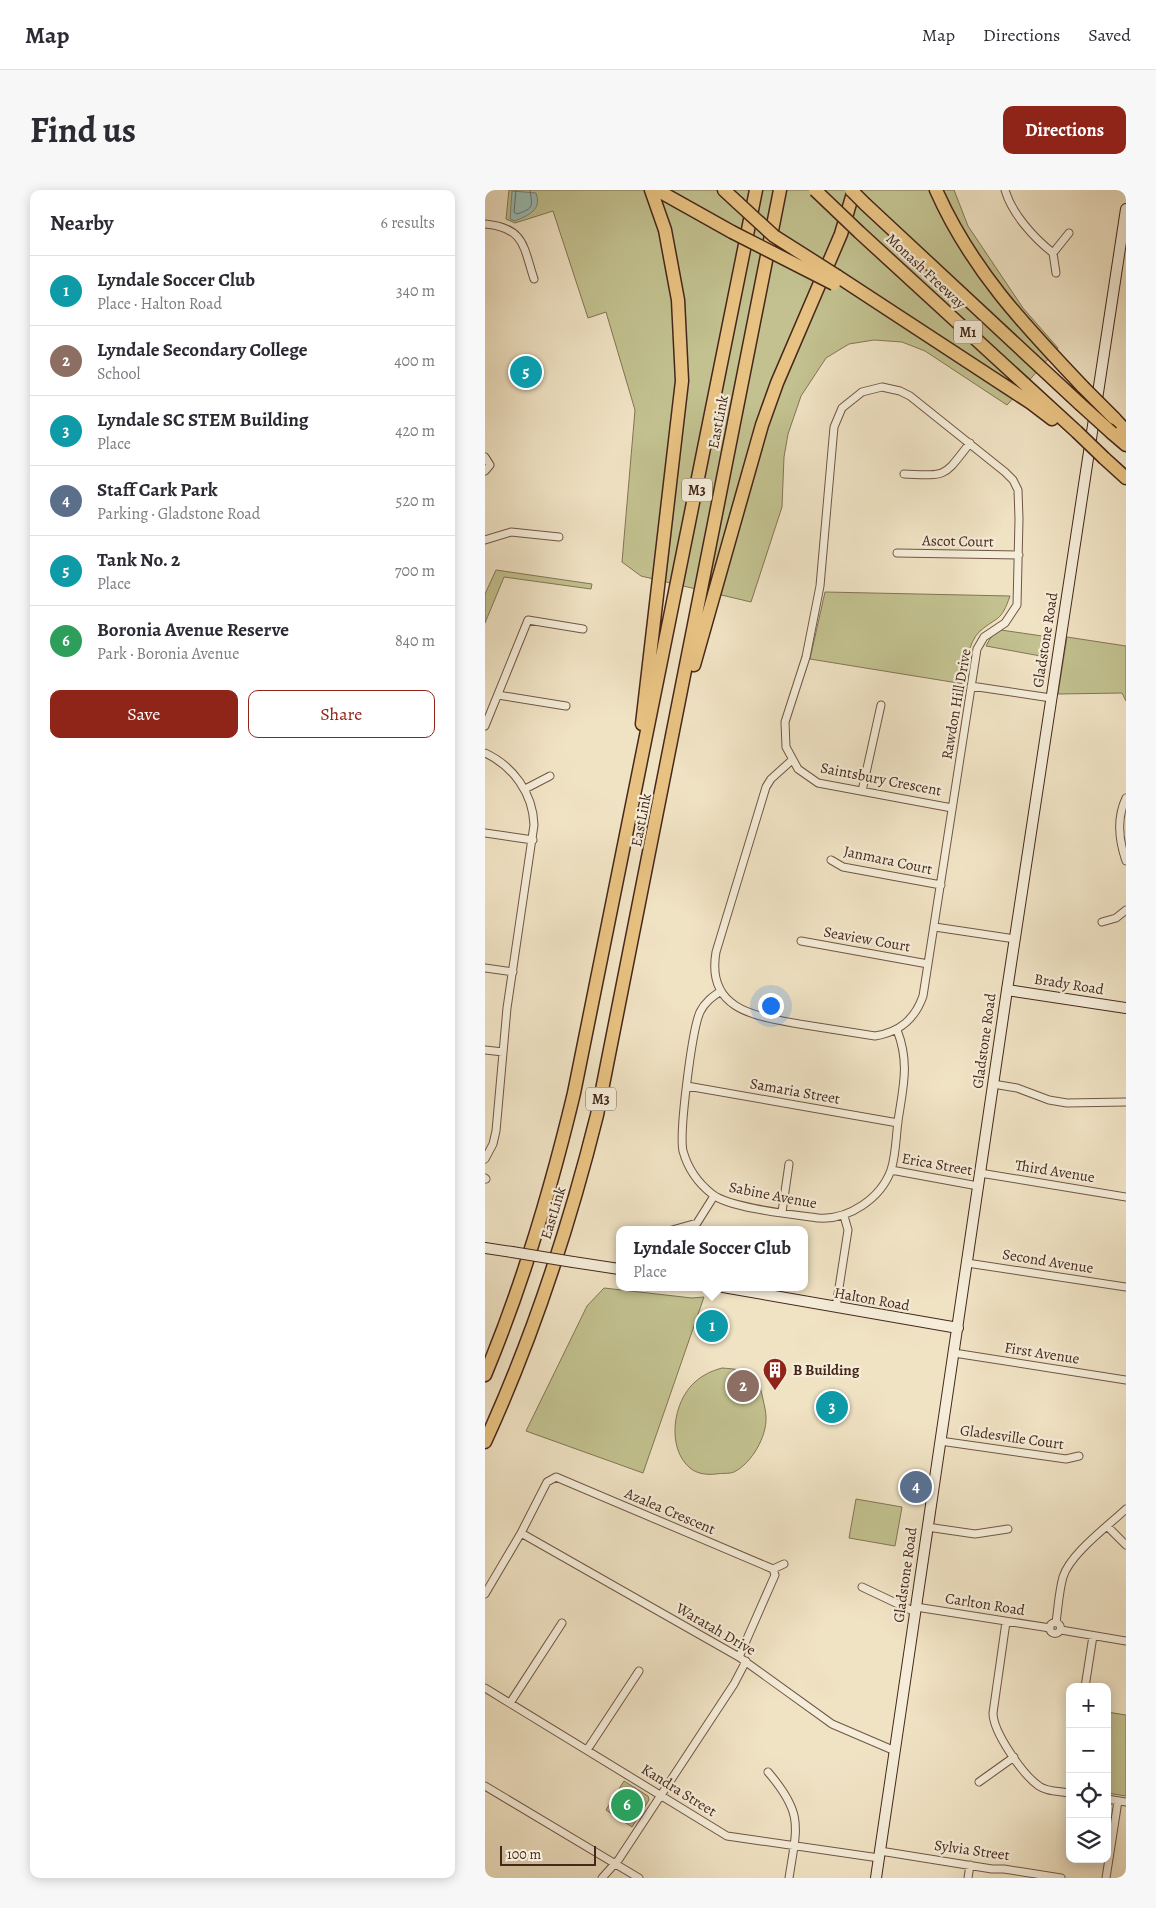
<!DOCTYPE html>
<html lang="en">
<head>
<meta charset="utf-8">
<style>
	body { margin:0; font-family:Alegreya,serif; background:#f7f7f7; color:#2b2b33 }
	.controls { position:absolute; right:15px; bottom:15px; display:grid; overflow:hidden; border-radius:10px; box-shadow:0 2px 12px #0003 }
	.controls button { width:45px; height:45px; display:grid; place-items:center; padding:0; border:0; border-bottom:1px solid #e1e1e2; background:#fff; color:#2b2b33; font:25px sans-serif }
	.scale { position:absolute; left:15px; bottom:12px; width:96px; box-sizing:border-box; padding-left:5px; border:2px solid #46271b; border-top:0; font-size:14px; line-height:18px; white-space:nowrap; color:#46271b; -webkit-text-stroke:4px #f5edd9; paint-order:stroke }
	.you { position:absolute; left:285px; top:815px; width:18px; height:18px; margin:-12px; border:4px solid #fff; border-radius:50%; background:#1a73e8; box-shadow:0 0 0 8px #1a73e833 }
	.badge { display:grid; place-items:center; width:32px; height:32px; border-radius:50%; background:#8f2418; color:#fff; font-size:16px; font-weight:700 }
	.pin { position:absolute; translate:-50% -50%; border:2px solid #fff; box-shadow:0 1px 5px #0006 }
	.popup { position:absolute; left:131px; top:1036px; width:192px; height:65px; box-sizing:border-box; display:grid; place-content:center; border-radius:10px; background:#fff; filter:drop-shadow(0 1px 4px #0005); font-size:16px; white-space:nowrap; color:#7c7c81 }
	.popup b { font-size:19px; color:#2b2b33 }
	.popup::after { content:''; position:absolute; left:50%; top:100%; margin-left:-10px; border:10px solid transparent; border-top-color:#fff }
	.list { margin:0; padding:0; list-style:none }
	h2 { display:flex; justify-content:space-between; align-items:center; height:65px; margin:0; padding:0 20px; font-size:21px }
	h2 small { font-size:16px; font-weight:400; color:#7c7c81 }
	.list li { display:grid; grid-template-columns:32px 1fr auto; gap:15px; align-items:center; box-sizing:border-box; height:70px; padding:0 20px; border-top:1px solid #e1e1e2 }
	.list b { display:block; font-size:19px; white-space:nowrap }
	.list p { margin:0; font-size:16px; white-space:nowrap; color:#7c7c81 }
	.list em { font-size:16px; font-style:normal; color:#7c7c81 }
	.actions { display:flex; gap:10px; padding:15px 20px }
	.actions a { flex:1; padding:11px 0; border:1px solid #8f2418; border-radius:10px; text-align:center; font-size:18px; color:#8f2418 }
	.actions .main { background:#8f2418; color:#fff }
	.icon { flex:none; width:28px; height:28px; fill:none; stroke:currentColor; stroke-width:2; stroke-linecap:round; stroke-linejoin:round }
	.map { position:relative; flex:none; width:641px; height:1688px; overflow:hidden; border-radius:10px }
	header { display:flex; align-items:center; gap:30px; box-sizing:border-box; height:70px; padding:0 25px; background:#fff; border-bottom:1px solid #e1e1e2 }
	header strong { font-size:24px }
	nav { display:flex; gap:28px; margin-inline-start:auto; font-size:18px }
	.intro { display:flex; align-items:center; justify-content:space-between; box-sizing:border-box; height:120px; padding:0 30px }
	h1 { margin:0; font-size:35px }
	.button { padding:12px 22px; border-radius:10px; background:#8f2418; color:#fff; font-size:18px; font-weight:700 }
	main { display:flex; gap:30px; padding:0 30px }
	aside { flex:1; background:#fff; border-radius:10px; box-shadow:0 2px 12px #0003 }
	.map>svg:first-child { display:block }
	.green { fill:#c2c18f; stroke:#847455 }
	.water { fill:#9abeb6; stroke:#788278 }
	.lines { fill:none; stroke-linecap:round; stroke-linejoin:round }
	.shore { stroke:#707268; stroke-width:1 }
	.minor-casing { stroke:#705645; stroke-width:9 }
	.secondary-casing { stroke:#46271b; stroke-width:12 }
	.motorway-casing { stroke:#46271b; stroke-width:15 }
	.minor { stroke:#f5edd9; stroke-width:7 }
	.secondary { stroke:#f5edd9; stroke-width:10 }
	.motorway { stroke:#e8c282; stroke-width:12 }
	.secondary-bridge-casing { stroke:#46271b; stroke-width:12; stroke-linecap:butt }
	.motorway-bridge-casing { stroke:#46271b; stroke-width:15; stroke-linecap:butt }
	.secondary-bridge { stroke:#f5edd9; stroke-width:10 }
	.motorway-bridge { stroke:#e8c282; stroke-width:12 }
	.labels { text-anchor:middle; stroke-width:4.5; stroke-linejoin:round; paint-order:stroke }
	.shield { fill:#f5edd9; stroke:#7a6254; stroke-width:1 }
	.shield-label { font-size:14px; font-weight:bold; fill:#46271b }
	.street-label { font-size:15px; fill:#46271b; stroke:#f5edd9 }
	.poi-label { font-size:15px; font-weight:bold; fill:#46271b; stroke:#f5edd9; text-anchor:start }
</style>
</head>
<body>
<header>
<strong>Map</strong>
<nav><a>Map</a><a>Directions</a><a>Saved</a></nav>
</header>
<div class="intro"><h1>Find us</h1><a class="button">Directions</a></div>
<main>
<aside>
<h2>Nearby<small>6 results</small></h2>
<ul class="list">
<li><span class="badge" style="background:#0f9aa8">1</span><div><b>Lyndale Soccer Club</b><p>Place · Halton Road</p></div><em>340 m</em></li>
<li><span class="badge" style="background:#8d6e63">2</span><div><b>Lyndale Secondary College</b><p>School</p></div><em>400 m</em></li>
<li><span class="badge" style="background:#0f9aa8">3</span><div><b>Lyndale SC STEM Building</b><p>Place</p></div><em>420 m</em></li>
<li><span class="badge" style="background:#5c6f8a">4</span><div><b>Staff Cark Park</b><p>Parking · Gladstone Road</p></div><em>520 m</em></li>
<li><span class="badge" style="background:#0f9aa8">5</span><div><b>Tank No. 2</b><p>Place</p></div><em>700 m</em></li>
<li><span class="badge" style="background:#2e9e5b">6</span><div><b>Boronia Avenue Reserve</b><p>Park · Boronia Avenue</p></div><em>840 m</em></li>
</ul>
<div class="actions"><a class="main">Save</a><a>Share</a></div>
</aside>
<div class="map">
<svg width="641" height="1688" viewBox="0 0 641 1688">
	<rect width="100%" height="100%" fill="#f0e3c4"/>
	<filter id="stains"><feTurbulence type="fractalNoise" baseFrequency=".004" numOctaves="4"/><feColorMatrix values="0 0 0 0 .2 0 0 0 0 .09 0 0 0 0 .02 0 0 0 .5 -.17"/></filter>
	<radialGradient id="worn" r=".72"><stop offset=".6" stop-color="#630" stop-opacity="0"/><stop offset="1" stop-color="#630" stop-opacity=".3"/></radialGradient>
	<path class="green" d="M24,0H469L483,36L538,118L573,158L522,215L440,161L417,152L389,150L364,154L341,168L316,206L303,244L299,267L297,317L266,412L156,386L137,372L150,220L121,122L103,128L68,21L30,33L21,29Z
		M11,380L107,394L106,399L19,387L0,433V404Z
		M340,402H341L525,406C516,432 513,426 495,441C482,453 481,478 479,494L325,469Z
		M516,440L564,447L561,467L501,456L506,447Z
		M582,447L641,456V511L637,503L573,504Z
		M119,1098L207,1108L219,1107L158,1283L41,1241L102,1116Z
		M237,1178C249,1179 260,1179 269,1188C275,1193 276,1201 278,1209C279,1215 281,1221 281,1227C282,1246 267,1273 249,1282C245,1284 236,1283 231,1284C222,1285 212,1284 205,1278C181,1258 188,1211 210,1192C218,1185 226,1181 237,1178Z
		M371,1309L417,1317L410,1356L364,1348Z
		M622,1522L641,1525V1606L622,1603Z
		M139,1591L163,1606L164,1610L147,1637L121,1620Z"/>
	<path class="water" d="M27,1L51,3C57,20 44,25 30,31L25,29Z"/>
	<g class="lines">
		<path class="shore" d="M31,0L29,22L32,24C50,18 47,16 45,0"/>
		<defs>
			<path id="minor" d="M520,0C527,24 549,48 568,63
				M0,34C40,38 38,56 49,89
				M571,83L568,63L584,43
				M0,267L5,275L0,281
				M419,284C464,286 458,287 485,253
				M0,350L26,342L74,347
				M412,363L534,365
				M486,496L566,508
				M13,505L81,516
				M0,536L43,430L98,439
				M0,563C28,576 48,603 49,635L22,818L11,941L8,954L0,969
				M306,571L286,589L281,597L231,762C221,820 270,826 314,834C339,838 365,842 390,846C415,842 430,829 438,806L492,459L499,447L520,433L532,415L534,329L533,300L528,290L520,282L425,206L415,201L397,197L377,202L357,218L349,237L335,396L321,467L300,532L301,557L313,579L333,593L467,618
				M40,599L65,586
				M377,601L396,515
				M641,608C631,629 634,651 641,671
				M0,643L48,650
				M346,670L358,677L456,695
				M617,732L631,728L641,720
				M450,737L530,749
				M316,751L443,774
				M0,778L28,782
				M236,801C227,807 220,812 215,822C207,840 194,942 198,961C203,979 213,993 227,1004C243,1018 311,1025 334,1028C364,1030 396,1008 406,980C411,965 411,946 413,931C418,897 425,873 412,840
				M0,860L18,862
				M508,894L532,898L564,910L582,913L641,912
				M202,896L413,933
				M406,980L493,996
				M495,983L641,1007
				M0,988L1,989
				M297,1022L304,974
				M187,1040L212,1033L229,1006
				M482,1073L641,1097
				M351,1117L363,1040L359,1026
				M469,1163L641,1190
				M455,1251L581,1269L594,1266
				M442,1337L490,1344L523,1339
				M623,1337L641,1355
				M36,1343L254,1467L347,1534L410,1561
				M288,1379L299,1374
				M377,1397L430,1422
				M0,1404L36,1343L62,1292L71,1287L288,1379L290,1385L254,1467
				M431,1417L565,1438
				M521,1432L508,1523C508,1542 538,1585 554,1596C562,1602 575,1601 585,1603
				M564.5 1438a5.5 5.5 0 1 1 11 0a5.5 5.5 0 1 1-11 0Z
				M571,1433C573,1418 574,1401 578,1387C585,1364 623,1336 641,1319
				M576,1440L641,1451
				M600,1497L608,1446
				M0,1498L242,1646L394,1668
				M25,1513L77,1433
				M102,1560L154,1481
				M283,1582C319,1624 312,1636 304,1688
				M494,1592L529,1567
				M0,1596L154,1688
				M622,1609L641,1612
				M395,1661L507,1679H519L576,1688
				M117,1688L134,1669L249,1494L261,1471
				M483,1688L485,1675
				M621,1688L633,1611"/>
			<path id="secondary" d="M522,800L641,818
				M0,1058L27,1062
				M88,1072L134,1079
				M238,1097L473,1138
				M391,1688L522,800L641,19"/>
			<path id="motorway" d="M172,0L247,42
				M239,0L253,13
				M451,0C486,79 539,135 598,197
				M380,14L595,214
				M374,42L592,242
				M352,86L546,213L567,229
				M629,228L641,241
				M627,243L641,255
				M619,268L641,288
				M209,475L277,235L292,193L356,44L369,0
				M157,534L197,191L193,110L180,40L166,0
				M0,1185C38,1094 66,999 89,903L271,0
				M0,1252C48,1147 84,1037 112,925L295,0"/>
		</defs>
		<use href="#minor" class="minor-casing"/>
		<use href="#secondary" class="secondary-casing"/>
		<use href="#motorway" class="motorway-casing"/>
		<use href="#minor" class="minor"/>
		<use href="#secondary" class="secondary"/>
		<use href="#motorway" class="motorway"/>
		<defs>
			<path id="secondary-bridge" d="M27,1062L88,1072"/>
			<path id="motorway-bridge" d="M330,0L374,42
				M366,0L380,14
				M253,13L289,46L352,86
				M247,42L349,94
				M598,197L629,228
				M595,214L627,243
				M592,242L619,268"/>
		</defs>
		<use href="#secondary-bridge" class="secondary-bridge-casing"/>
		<use href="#motorway-bridge" class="motorway-bridge-casing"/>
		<use href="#secondary-bridge" class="secondary-bridge"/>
		<use href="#motorway-bridge" class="motorway-bridge"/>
	</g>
	<defs>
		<symbol id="building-pin" viewBox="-11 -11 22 30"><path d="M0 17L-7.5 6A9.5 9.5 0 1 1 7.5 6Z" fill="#8f2418" stroke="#f5edd9"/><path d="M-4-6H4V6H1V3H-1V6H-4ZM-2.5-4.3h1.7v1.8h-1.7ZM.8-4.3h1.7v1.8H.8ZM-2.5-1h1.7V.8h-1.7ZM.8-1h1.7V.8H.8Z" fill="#fff"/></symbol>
	</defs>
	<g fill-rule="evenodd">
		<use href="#building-pin" x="276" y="1166" width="28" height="38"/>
	</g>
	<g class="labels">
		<g class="shield">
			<rect x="469" y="130.5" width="28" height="23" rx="4"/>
			<rect x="197" y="288.5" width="30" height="23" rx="4"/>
			<rect x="101" y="897.5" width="30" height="23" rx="4"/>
		</g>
		<g class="shield-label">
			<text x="483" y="147">M1</text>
			<text x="212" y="305">M3</text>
			<text x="116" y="914">M3</text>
		</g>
		<g class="street-label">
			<text transform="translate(441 81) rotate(43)" y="5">Monash Freeway</text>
			<text transform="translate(233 232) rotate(-79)" y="5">EastLink</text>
			<text transform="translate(473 351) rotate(1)" y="5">Ascot Court</text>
			<text transform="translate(560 450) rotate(-81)" y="5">Gladstone Road</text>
			<text transform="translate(471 514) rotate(-80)" y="5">Rawdon Hill Drive</text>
			<text transform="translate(396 589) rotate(11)" y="5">Saintsbury Crescent</text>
			<text transform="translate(156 630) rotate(-79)" y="5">EastLink</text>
			<text transform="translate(403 670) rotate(12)" y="5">Janmara Court</text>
			<text transform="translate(382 749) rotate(10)" y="5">Seaview Court</text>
			<text transform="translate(584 794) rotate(9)" y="5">Brady Road</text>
			<text transform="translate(499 851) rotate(-82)" y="5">Gladstone Road</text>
			<text transform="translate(310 901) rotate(10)" y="5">Samaria Street</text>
			<text transform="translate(452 974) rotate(10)" y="5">Erica Street</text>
			<text transform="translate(570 981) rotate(9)" y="5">Third Avenue</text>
			<text transform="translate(288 1005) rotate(11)" y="5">Sabine Avenue</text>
			<text transform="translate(68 1023) rotate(-73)" y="5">EastLink</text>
			<text transform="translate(563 1071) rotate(9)" y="5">Second Avenue</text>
			<text transform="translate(387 1109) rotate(10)" y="5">Halton Road</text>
			<text transform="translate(557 1163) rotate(9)" y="5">First Avenue</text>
			<text transform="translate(527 1247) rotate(8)" y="5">Gladesville Court</text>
			<text transform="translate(185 1321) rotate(23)" y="5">Azalea Crescent</text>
			<text transform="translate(420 1385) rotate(-82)" y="5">Gladstone Road</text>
			<text transform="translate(500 1414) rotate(9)" y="5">Carlton Road</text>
			<text transform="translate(231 1439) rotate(30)" y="5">Waratah Drive</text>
			<text transform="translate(194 1600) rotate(32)" y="5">Kandra Street</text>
			<text transform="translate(487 1660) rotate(8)" y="5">Sylvia Street</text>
		</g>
		<g class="poi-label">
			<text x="308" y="1185">B Building</text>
		</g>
	</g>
	<rect width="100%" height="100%" filter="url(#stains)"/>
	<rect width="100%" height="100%" fill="url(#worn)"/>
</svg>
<div class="controls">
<button>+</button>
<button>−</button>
<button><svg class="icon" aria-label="locate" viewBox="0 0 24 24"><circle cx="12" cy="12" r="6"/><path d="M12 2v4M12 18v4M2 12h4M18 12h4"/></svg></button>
<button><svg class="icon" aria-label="layers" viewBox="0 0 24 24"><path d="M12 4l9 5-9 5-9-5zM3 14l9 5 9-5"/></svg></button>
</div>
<div class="scale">100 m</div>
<div class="you"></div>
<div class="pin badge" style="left:227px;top:1136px;background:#0f9aa8">1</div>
<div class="popup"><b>Lyndale Soccer Club</b>Place</div>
<div class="pin badge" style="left:258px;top:1196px;background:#8d6e63">2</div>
<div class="pin badge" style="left:347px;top:1217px;background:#0f9aa8">3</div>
<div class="pin badge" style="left:431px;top:1297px;background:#5c6f8a">4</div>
<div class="pin badge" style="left:41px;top:182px;background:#0f9aa8">5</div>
<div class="pin badge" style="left:142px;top:1615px;background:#2e9e5b">6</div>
</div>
</main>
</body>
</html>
